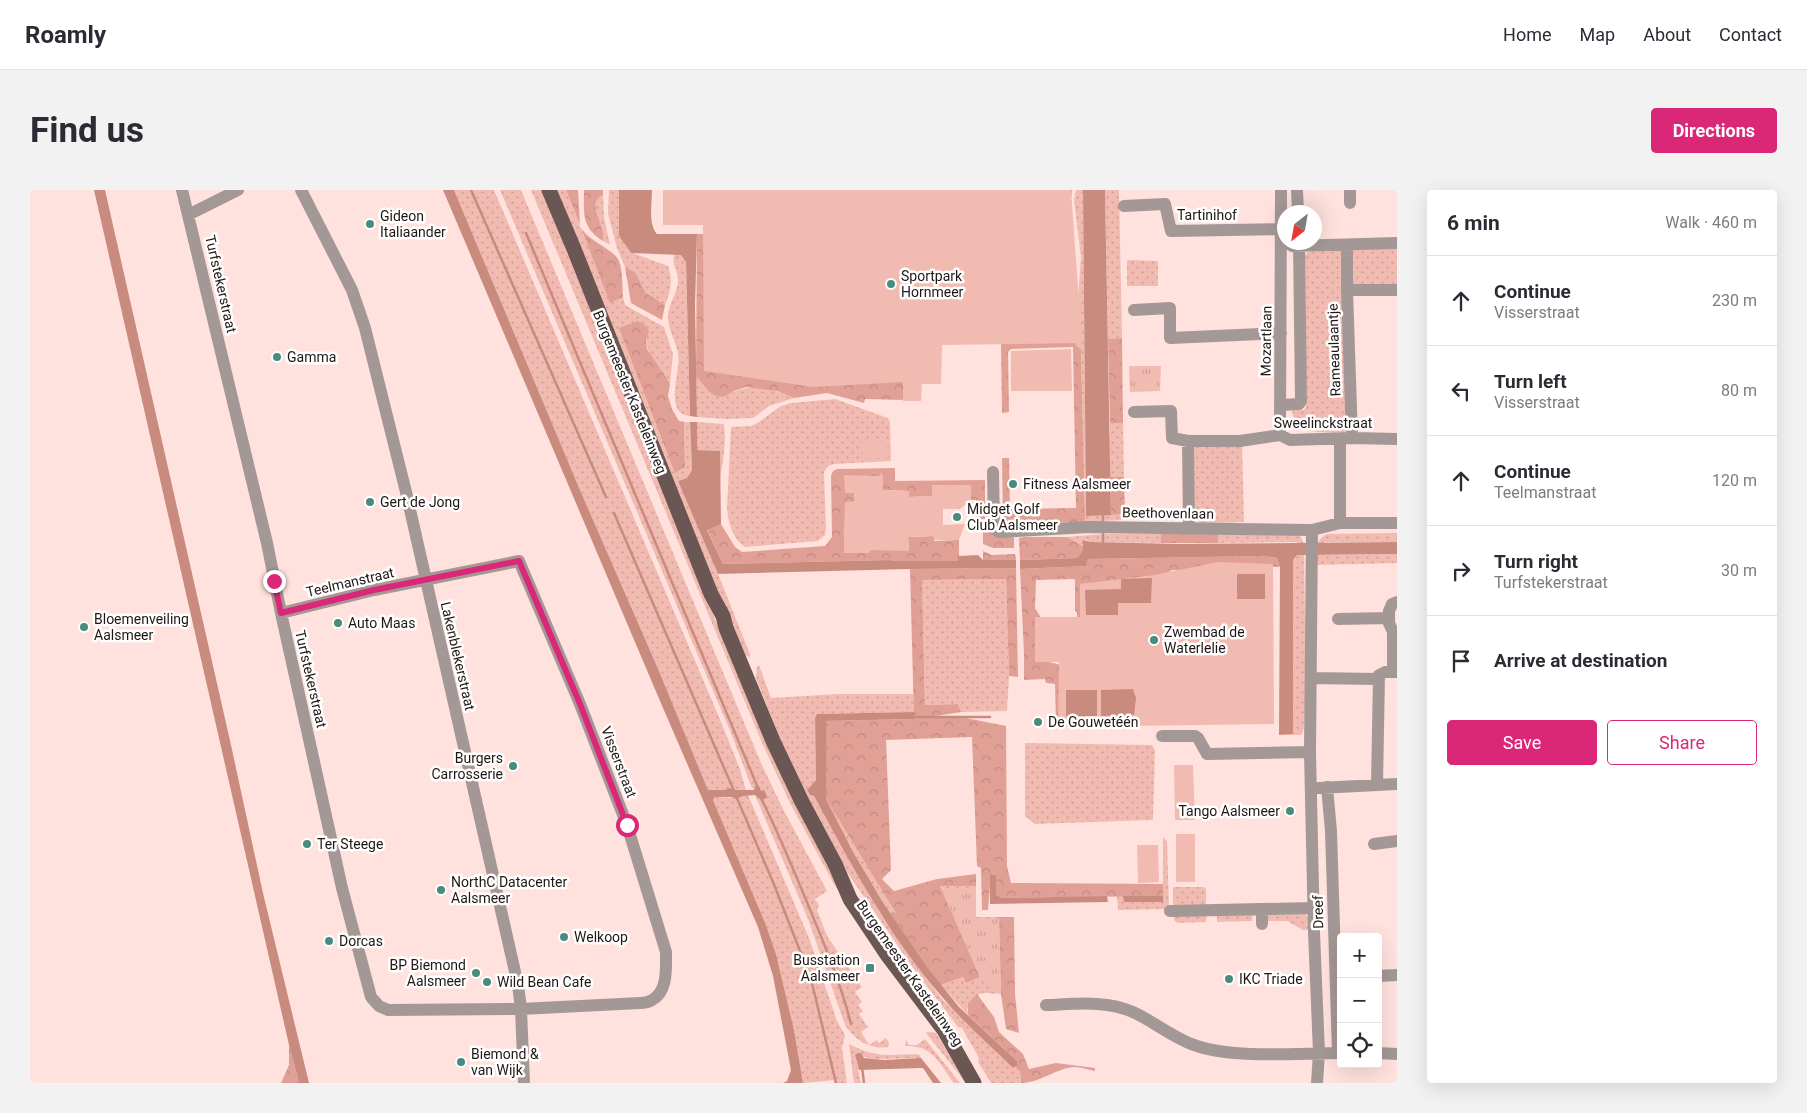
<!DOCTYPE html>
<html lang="en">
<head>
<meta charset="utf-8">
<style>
	body { margin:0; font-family:Roboto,sans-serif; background:#f2f2f3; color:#2b2b33 }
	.controls { position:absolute; right:15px; bottom:15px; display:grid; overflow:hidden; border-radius:5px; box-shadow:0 5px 20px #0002 }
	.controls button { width:45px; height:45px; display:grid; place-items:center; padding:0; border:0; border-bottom:1px solid #e1e1e2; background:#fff; color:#2b2b33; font:25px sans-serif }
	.compass { position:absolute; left:1247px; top:15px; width:45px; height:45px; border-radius:50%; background:#fff; box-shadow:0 5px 20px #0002; rotate:211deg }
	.stop { position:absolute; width:15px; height:15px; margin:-11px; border:4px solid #db2777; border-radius:50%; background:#fff }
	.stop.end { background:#db2777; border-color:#fff; box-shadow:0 1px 5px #0008 }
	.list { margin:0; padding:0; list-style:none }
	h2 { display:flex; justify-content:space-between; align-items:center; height:65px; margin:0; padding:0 20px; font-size:21px }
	h2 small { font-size:16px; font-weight:400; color:#7c7c81 }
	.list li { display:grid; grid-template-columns:32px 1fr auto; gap:15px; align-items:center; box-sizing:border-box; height:90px; padding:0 20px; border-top:1px solid #e1e1e2 }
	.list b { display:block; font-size:19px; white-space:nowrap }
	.list p { margin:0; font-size:16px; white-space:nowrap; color:#7c7c81 }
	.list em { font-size:16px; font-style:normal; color:#7c7c81 }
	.actions { display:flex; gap:10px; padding:15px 20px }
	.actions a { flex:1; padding:11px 0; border:1px solid #db2777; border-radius:5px; text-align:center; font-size:18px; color:#db2777 }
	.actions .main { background:#db2777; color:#fff }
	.icon { flex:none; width:28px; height:28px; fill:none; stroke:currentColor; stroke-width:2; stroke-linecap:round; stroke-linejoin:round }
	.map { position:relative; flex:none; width:1367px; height:893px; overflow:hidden; border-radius:5px }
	header { display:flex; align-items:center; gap:30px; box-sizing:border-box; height:70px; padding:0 25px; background:#fff; border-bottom:1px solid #e1e1e2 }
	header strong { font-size:24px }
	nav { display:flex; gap:28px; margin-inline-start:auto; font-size:18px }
	.intro { display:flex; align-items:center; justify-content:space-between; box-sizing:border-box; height:120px; padding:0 30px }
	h1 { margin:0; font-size:35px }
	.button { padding:12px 22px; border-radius:5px; background:#db2777; color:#fff; font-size:18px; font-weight:700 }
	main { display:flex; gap:30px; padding:0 30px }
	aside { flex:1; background:#fff; border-radius:5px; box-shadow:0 5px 20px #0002 }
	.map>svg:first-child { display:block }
	.grass { fill:url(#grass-dots) }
	.forest { fill:url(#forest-crowns) }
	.park { fill:url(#park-tufts) }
	.pitch { fill:#f2bbb1 }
	.water { fill:#ca8b7f }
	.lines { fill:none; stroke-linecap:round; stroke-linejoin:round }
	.stream { stroke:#ca8b7f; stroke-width:2.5 }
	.minor { stroke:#a49896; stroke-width:12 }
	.major { stroke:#6a5652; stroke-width:15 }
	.route { stroke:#db2777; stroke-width:6 }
	.poi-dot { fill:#488b7f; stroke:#fff; stroke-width:2 }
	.labels { text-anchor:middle; stroke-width:5; stroke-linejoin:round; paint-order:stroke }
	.street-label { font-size:14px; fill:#201715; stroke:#fff }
	.poi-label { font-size:14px; fill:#201715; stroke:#fff; text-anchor:start }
</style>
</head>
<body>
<header>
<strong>Roamly</strong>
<nav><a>Home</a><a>Map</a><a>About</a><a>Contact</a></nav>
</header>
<div class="intro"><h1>Find us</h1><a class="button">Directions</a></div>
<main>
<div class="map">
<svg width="1367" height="893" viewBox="0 0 1367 893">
	<defs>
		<pattern id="grass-dots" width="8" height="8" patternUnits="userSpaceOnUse" patternTransform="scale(1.25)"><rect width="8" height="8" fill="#f2bbb1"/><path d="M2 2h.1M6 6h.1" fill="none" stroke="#cfa097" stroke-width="1.8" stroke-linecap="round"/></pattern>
		<pattern id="forest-crowns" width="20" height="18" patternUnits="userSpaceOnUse" patternTransform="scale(1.25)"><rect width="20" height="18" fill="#e1a095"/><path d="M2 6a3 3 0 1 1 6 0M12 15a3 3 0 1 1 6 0" fill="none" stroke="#c18980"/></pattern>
		<pattern id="park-tufts" width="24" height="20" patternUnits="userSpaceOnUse" patternTransform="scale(1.25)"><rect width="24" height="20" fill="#f2bbb1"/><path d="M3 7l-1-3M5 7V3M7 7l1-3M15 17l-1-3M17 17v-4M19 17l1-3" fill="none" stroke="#cfa097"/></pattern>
	</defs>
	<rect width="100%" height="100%" fill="#ffe2dd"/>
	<path class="grass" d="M424,0H464L689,527L710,579L716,601L678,600L629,481L550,300Z
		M470,0H491L731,573L752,617L797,701L785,709L789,715L787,720L797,746L832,797L825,802L832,812L828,815L833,821L829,824L838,837L831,842L839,855L847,850L849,853L856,848L859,853L858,857C840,860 825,850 815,835L778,729L725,605L731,610L737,606L734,601H731L725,596L724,600L721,596L701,543Z
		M501,0H514L687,434L697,451L809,701L805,696L761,615L733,555Z
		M524,0H536L580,112L593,107L595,115L634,137L643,164L640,194C628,178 612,162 618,141L590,138L655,277L654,232H660L662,280L657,288L648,291L670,339L720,464V467L714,465L711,461Z
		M579,0H589V46L600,62L638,76C643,90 641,101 635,115L616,103L605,82L595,77L587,58L578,24Z
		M1046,0H1053L1056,325L1095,324L1093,330L1055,332L1051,159L1046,156L1045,152L1051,67L1044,10Z
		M1075,0H1089L1092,148L1078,149Z
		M573,5L574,27L580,55L573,51C576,35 555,13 573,5Z
		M1313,59L1317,238L1314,243C1303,242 1272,244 1266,234C1264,230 1263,225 1262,221L1264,219L1274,220L1276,217L1275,66L1278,62Z
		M1319,59H1367V99L1320,100Z
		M644,64L652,65L656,72L660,226C632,224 652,179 648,163C646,151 637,138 638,126C638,113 649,102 648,89C647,78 642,77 644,64Z
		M1097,70L1128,71V96H1097Z
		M666,186L678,201L694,207C719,192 738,197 764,208L739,216L723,228L697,229L667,227Z
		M805,209L858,228L860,232L861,271L804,274L798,276L794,282L796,338L795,345L788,351L715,357C702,348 699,334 697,319L701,237L721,236L729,232L751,216L761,213Z
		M667,232L694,234C696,251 694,269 690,287V261L667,260Z
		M1080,233H1093L1094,287H1080Z
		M1212,255L1214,332L1171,333L1163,329V256Z
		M1267,342L1271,347L1274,355L1276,504L1274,538L1271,545H1249L1263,544V370L1267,365V352L1188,353V343Z
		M1367,343V352H1294V365L1367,364V373L1287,375C1287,362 1283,351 1297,344Z
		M1073,344H1131V353L1061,352L1057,350H1053V356L1037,347Z
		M976,389L979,486L977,521L931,522L928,514L895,515L892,390Z
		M729,475L741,508L809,504H883L884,522L787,524L785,528L786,590L777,600L780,605L784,606L848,720L889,779L913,810L971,864L983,878L985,877L990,882L991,893H961L948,872L949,868L932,838L928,837L884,779L812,675L765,587L726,488L727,477Z
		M995,553L1122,555L1125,560L1123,630L1005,634L995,626Z
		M718,605L779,748L807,831L815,845L812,858L817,893H805L804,890L773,893L764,840L746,764L736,735L683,610L685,607L705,608Z
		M796,609L867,724L860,723C836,687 814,648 796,609Z
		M1133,647L1137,651L1139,719L1088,720L1087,706H1093L1094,712H1133Z
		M910,696H946V727H969L971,804C950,803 949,799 937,818L938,825L911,795L933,787L936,793L950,787Z
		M1143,697H1174L1176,699V718L1143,719Z
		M1223,722L1222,731L1187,732V723Z
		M1274,722L1279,730L1278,740H1273L1257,731H1237L1239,723Z
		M1143,724H1177L1176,732L1147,733L1144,730Z
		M897,842L906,843L936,893L896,843Z
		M895,849L930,893H924C909,873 903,855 875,856L876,850L879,855H887Z
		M819,854C846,868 857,865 886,864L890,865L891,868L845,869L825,865L831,893H824Z"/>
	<path class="forest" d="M536,0H548L550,35Z
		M554,0H573V5C555,13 576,35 573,51C551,37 554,23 554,0Z
		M1038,0H1042L1041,10L1046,156L1051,159L1055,332L976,333L973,330L972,268H979L980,319L1046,318L1043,157L981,159L978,162L979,222L972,223L971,154Z
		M551,38C561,53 584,59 589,71C593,82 592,95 593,107L580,113Z
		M667,44H678L874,191V210L835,209L834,213L797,203L764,208L747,201L716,197L704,201L694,207L686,206L678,201L666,186Z
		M595,77L605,82L616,103L635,115L632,130L601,113Z
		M608,131L615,135L619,141L616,151L617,159L640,194L638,206L642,219L649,231L654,232L655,277L645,283L589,138Z
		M1092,148L1093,233H1080L1078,149Z
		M865,278V291L955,290V329H946V310H941V295H902V306L879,307V301L853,300V286H814L824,303L825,312H815L841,360H879L878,347L904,346V351L929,350V371H865L860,370L693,374L677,339L691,334L705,357L712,362L795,356L802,347L801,286L803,281L807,279Z
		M1080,287H1094L1095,324L1081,325Z
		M953,339C963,339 976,341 984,348V358H963L953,354Z
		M1188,343V353H1131V344Z
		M994,347H1037L1053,356V360L1049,368L990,370L989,348Z
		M953,361L962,365L985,364L986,370H953Z
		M1232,366L1247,368L1250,377L1189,374L1160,381L1142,380L1139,382L1141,411L1047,429V422L1045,421V390L1043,389L1006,390L1005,418L1013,431L1007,469L1035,476L1030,532L1026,533L1025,494L1016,493L1015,489L994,490V464L990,379L1055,376L1058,369Z
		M986,378L988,487L979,486L976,389L892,390L895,515L928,514L931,522L900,527L936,528L976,536L977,676L981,693L1133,694V706L971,708L966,704V685L961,684L958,720H952L951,678L947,676L942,547L856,550L861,680L852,689L864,701L907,689L946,684V696H910L950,787L936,793L933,787L911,795L896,777L860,723H866L796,609V531L884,529L880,379Z
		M969,727H984L985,804L989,843L976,839L971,804Z
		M947,804L964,827L969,842L993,864L999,879L1026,873L1065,878V881C1059,880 1051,877 1045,877C1026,878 1010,893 991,893L990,882L985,877L988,875L987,871L938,825V813Z
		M259,855L269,893H251L259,875Z"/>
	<path class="park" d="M1099,176H1131L1130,201L1100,202Z
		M912,698H946L945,728L968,729L969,800L950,787Z"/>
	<path class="pitch" d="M633,0H1041L1052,153L912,155L911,194H892L891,211H873V192L783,197L674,181L673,35H633Z
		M1041,159L1042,201H981V161Z
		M832,250H857L858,268H833Z
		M851,282L853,286V300L879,301V307L902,306V295H941V310L930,319H913V335L935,334L929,350H904L903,346L878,347L879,361L841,360L839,363H814V343L813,341L814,340L815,312L825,311L824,303H815L814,285L850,286Z
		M1188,372L1243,374L1244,534L1028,537L1029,472H1005V427H1050V394L1124,385Z
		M1144,575H1163L1165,630H1145Z
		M1146,644H1165V692H1146Z
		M1107,655H1128L1129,692L1108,693Z"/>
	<path class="water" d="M64,0H75L201,555L233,703L279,893H269L259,855Z
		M413,0H424L437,31L550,300L629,481L678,600H695L699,598L706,600H724L725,596H729L731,601L734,600L737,606L735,609L731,610L725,605L713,606L706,609L701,607H685L683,610L736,735L746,764L764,840L773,893H753L757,891L761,880L743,786L728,737L633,518Z
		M589,0H622C622,13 618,34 627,44H667L665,116L667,227L660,226L656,72L651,65L601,63L589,46Z
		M1053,0H1075L1081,325L1056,326Z
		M660,232H667V260L690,261L691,334L677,340L693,374L860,370L865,371H928L929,366L948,365L953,370H986V378L880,379L688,384L648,291L657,288L662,280Z
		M1053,350L1061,352L1149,354L1367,352V364L1267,365L1263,370V544L1249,545L1250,377L1247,368L1232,366L1058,369L1056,376L990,379V370L1048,368L1053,360Z
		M1207,384H1235V409H1207Z
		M1122,388L1121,413H1088V425H1056L1055,400L1091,399V389Z
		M1103,499L1106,508L1104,525L1071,526V500Z
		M1036,500H1067V526H1036Z
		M884,522V529L796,531V609L823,662L852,711L897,777L929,817L987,871L988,875L983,878C960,855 934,833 913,808C860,748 822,676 784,606L780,605L777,600L786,590L785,528L787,524Z
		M960,684L966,685V704L971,708L1077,706L1078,712L960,714Z
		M1093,706H1133V712H1094Z
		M828,863H831L834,868L854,870L891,868L911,893H903L893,878H890L829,880L825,865Z"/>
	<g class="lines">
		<path class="stream" d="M441,0L576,307
			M496,43L728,598
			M584,323L704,601
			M1073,325V334
			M1073,352V342
			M882,527H960
			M706,606L743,692L781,789L806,893
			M731,608C749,644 764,681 779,717C795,756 811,794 821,834
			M832,877L834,893"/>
		<path class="minor" d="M152,0L237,353L251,423L312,698L341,807L349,816L358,820L491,819L610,813C613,813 619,812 622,810C638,802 636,778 636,762L597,635L550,514L489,371L344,400L251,423
			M271,0L322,100L335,138L376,302L488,795L491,819L494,893
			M1267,0L1268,22
			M1320,0V13
			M1094,16L1135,14L1141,41L1251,39
			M158,25L208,0
			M1317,55V100H1367
			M1262,56L1367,53
			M1317,100L1322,248
			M1104,120L1140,118V148L1251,143
			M1250,215L1269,214L1271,211L1269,52
			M1104,222L1141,221L1142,248L1158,251H1210L1250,245L1260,250L1322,248L1367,249
			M1250,245L1251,0
			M1158,251L1159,339
			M963,282L964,334L965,339L969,342L1059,337L1282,340L1310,333H1367
			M1310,333V249
			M1282,340L1280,562L1284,742L1289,863L1287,893
			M1308,429L1359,428
			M1363,482V442L1359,433V421L1362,414L1367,412
			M1281,488L1348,489
			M1132,546H1165L1168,548L1177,564L1280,562
			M1347,594L1349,485L1355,482H1367
			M1297,597L1301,641L1308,863
			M1289,598L1367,594
			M1344,654L1367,651
			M1140,721L1284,718
			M1232,734V719
			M1348,786L1367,785
			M1016,815C1045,814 1076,810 1103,822C1125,832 1144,849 1167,856C1206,869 1269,863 1311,863
			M1348,863L1367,864"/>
		<path class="major" d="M519,0L544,59L681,404L693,426L696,438L743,551L772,612L805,674L820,709L858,766L914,840L944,893"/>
	</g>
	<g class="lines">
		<path class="route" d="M244,391L251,423L344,400L489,371L550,514L597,635"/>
	</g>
	<g class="poi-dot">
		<circle cx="340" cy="34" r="5"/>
		<circle cx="861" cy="94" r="5"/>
		<circle cx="247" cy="167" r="5"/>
		<circle cx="983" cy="294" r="5"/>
		<circle cx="340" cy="312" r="5"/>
		<circle cx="927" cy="327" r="5"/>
		<circle cx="308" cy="433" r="5"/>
		<circle cx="54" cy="437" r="5"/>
		<circle cx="1124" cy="450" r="5"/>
		<circle cx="1008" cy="532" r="5"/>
		<circle cx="483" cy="576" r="5"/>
		<circle cx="1260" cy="621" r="5"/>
		<circle cx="277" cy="654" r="5"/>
		<circle cx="411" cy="700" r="5"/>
		<circle cx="534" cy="747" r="5"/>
		<circle cx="299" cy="751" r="5"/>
		<rect x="835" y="773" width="10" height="10" rx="2.5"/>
		<circle cx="446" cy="783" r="5"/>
		<circle cx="1199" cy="789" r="5"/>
		<circle cx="457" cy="792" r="5"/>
		<circle cx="431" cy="872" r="5"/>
	</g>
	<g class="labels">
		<g class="street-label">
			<text x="1177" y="30">Tartinihof</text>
			<text transform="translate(191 94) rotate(77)" y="5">Turfstekerstraat</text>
			<text transform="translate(1236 151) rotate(-89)" y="5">Mozartlaan</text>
			<text transform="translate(1304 160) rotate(-92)" y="5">Rameaulaantje</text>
			<text transform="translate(600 202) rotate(68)" y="5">Burgemeester Kasteleinweg</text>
			<text x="1293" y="238">Sweelinckstraat</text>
			<text transform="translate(1138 323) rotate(1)" y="5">Beethovenlaan</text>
			<text transform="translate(320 392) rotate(-13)" y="5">Teelmanstraat</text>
			<text transform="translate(428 466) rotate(77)" y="5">Lakenblekerstraat</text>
			<text transform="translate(281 489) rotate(77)" y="5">Turfstekerstraat</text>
			<text transform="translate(589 572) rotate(69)" y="5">Visserstraat</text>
			<text transform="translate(1288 722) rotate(-91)" y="5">Dreef</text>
			<text transform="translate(880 783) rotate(55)" y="5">Burgemeester Kasteleinweg</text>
		</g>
		<g class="poi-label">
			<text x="350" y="31">Gideon<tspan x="350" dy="16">Italiaander</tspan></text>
			<text x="871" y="91">Sportpark<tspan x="871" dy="16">Hornmeer</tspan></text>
			<text x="257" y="172">Gamma</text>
			<text x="993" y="299">Fitness Aalsmeer</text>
			<text x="350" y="317">Gert de Jong</text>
			<text x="937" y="324">Midget Golf<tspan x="937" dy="16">Club Aalsmeer</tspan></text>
			<text x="64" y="434">Bloemenveiling<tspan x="64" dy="16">Aalsmeer</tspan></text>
			<text x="318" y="438">Auto Maas</text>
			<text x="1134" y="447">Zwembad de<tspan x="1134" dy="16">Waterlelie</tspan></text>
			<text x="1018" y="537">De Gouwetéén</text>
			<text x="473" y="573" text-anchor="end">Burgers<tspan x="473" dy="16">Carrosserie</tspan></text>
			<text x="1250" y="626" text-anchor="end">Tango Aalsmeer</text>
			<text x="287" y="659">Ter Steege</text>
			<text x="421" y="697">NorthC Datacenter<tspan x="421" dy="16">Aalsmeer</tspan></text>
			<text x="544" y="752">Welkoop</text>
			<text x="309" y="756">Dorcas</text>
			<text x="830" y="775" text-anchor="end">Busstation<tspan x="830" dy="16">Aalsmeer</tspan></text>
			<text x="436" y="780" text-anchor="end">BP Biemond<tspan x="436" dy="16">Aalsmeer</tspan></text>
			<text x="1209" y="794">IKC Triade</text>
			<text x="467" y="797">Wild Bean Cafe</text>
			<text x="441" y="869">Biemond &amp;<tspan x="441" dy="16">van Wijk</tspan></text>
		</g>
	</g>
</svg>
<div class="controls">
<button>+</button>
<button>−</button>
<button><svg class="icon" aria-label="locate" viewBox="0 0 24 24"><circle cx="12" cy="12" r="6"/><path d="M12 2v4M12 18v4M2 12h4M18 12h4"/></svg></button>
</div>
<svg class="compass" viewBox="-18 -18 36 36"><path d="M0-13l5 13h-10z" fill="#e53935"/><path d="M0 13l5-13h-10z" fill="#7c7c81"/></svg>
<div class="stop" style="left:597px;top:635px"></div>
<div class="stop end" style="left:244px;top:391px"></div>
</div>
<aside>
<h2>6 min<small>Walk · 460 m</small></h2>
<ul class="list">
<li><svg class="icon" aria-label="ahead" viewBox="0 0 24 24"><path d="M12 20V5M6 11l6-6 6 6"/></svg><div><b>Continue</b><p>Visserstraat</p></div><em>230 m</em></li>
<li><svg class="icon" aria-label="left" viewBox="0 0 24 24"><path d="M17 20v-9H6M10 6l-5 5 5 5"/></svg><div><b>Turn left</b><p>Visserstraat</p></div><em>80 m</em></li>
<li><svg class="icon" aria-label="ahead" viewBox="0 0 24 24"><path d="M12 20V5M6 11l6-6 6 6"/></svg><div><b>Continue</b><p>Teelmanstraat</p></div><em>120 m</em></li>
<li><svg class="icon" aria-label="right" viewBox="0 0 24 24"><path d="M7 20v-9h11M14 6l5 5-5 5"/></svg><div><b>Turn right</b><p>Turfstekerstraat</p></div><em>30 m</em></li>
<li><svg class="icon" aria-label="arrive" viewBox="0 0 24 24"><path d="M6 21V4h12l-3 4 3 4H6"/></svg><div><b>Arrive at destination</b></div></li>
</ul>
<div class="actions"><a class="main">Save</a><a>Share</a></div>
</aside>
</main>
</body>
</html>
